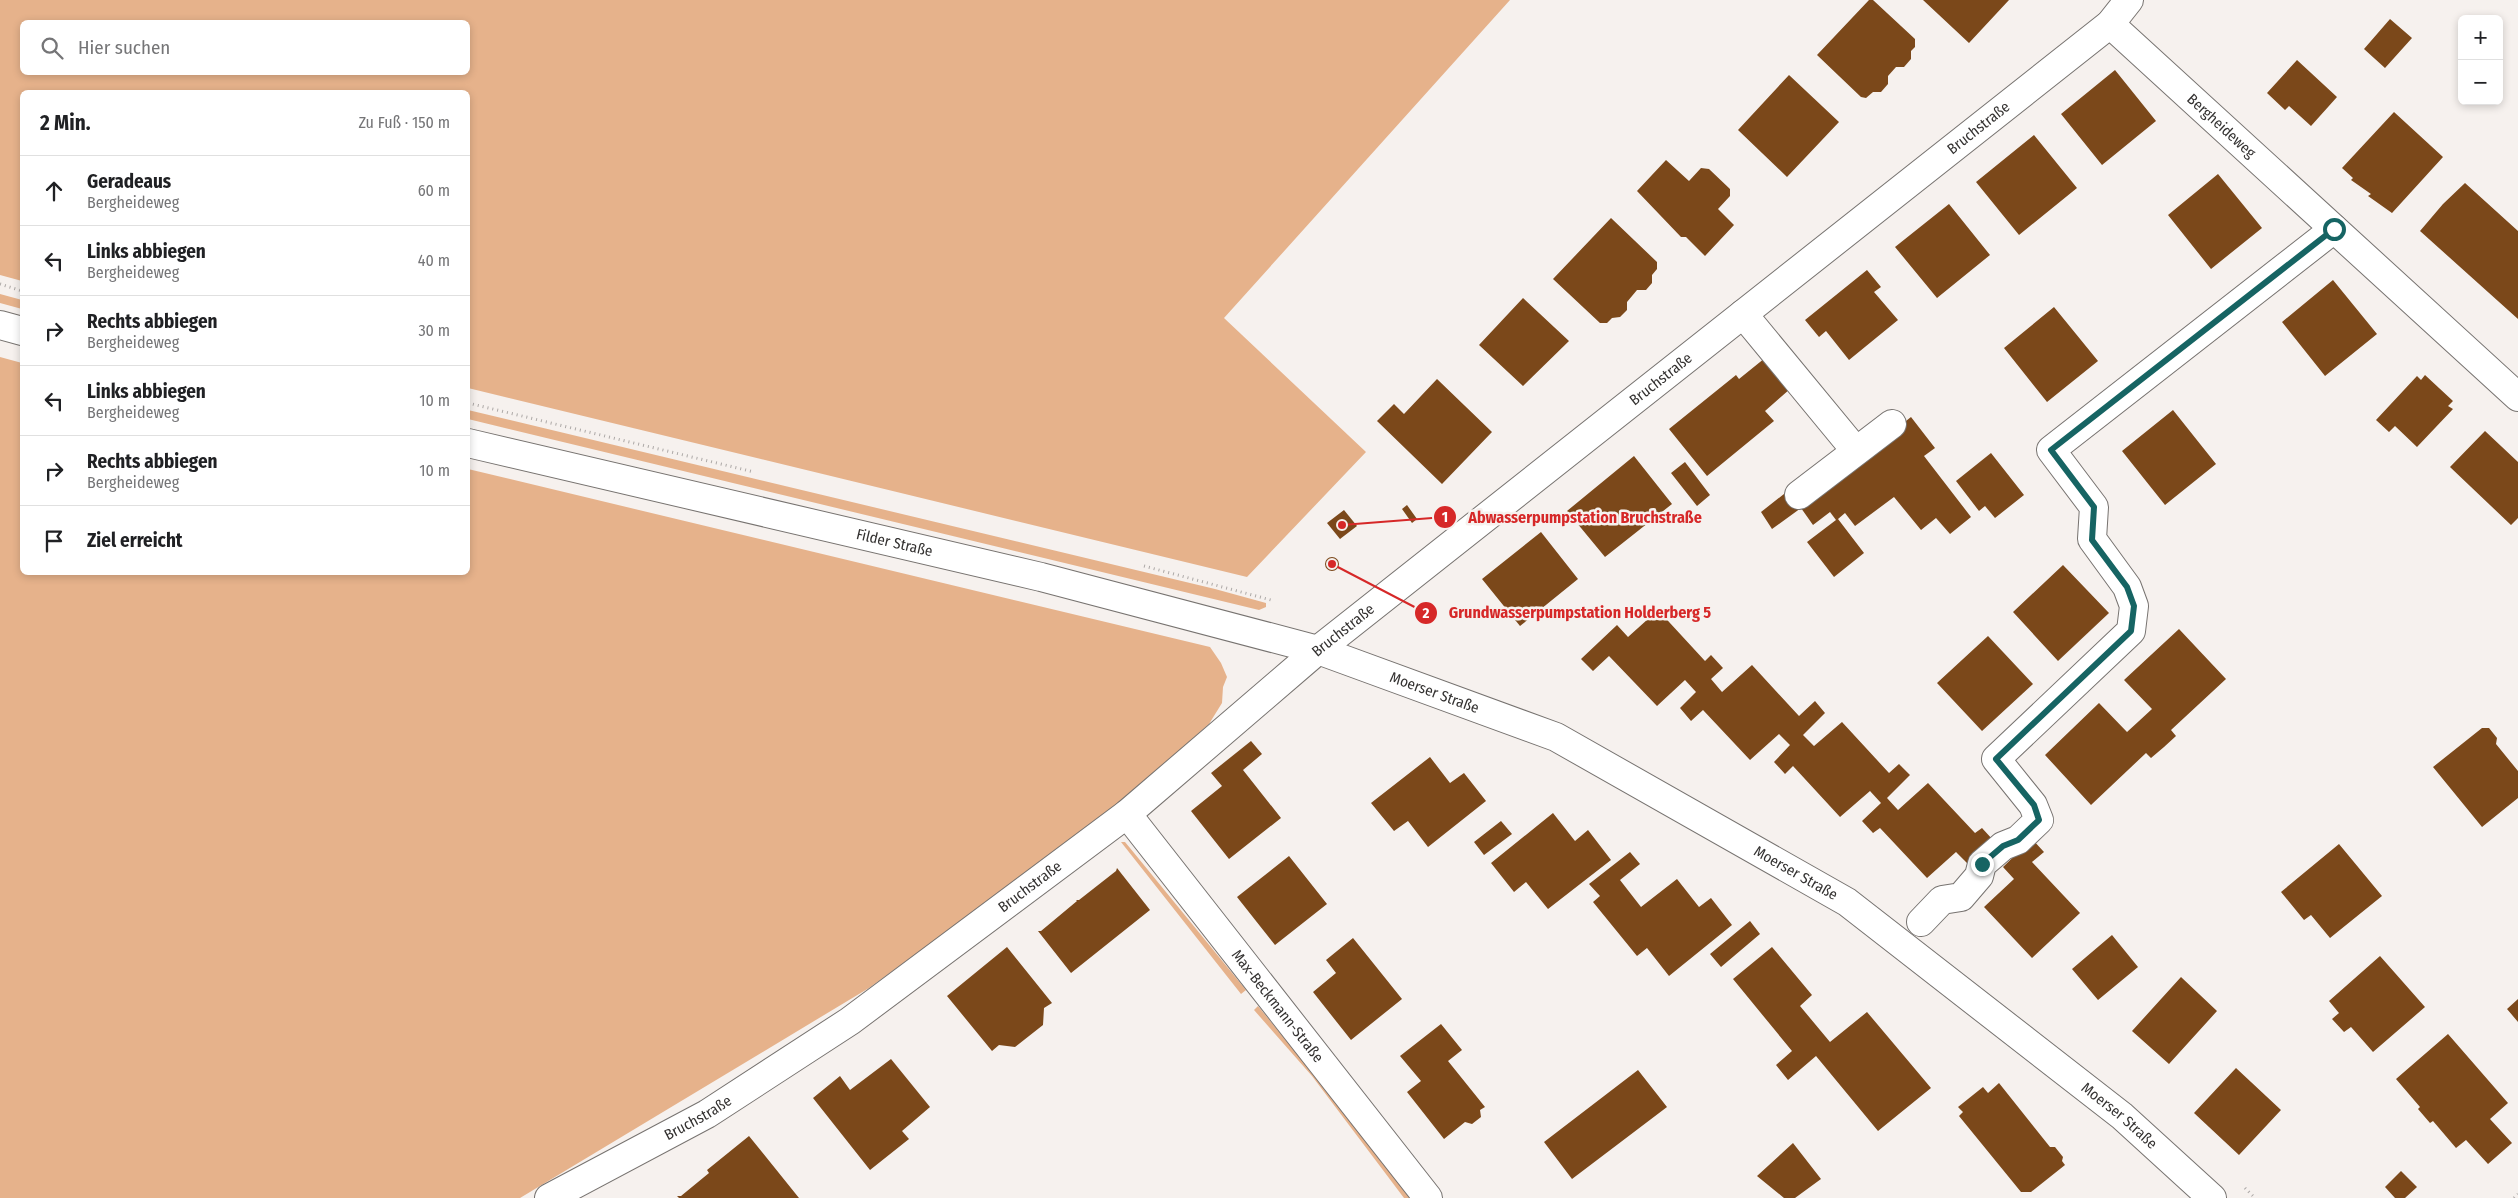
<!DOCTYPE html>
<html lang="de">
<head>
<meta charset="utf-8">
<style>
	body { margin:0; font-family:"Fira Sans Condensed",sans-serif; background:#f6f6f6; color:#202124 }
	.controls { position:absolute; right:15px; top:15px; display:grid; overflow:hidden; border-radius:8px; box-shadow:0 2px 8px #0003 }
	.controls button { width:45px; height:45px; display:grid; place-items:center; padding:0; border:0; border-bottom:1px solid #e0e0e0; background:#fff; color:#202124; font:25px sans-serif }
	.stop { position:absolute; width:15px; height:15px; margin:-11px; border:4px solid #166463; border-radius:50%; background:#fff }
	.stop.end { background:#166463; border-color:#fff; box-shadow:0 1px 5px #0008 }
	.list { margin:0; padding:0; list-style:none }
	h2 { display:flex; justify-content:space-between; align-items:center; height:65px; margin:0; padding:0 20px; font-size:21px }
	h2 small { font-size:16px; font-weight:400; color:#757577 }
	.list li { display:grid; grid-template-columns:32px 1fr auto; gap:15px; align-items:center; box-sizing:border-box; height:70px; padding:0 20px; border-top:1px solid #e0e0e0 }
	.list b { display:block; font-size:19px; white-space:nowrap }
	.list p { margin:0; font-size:16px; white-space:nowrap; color:#757577 }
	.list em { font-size:16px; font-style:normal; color:#757577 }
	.icon { flex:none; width:28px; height:28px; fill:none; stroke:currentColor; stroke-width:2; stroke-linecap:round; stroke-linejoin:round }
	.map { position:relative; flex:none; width:2518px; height:1198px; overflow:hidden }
	.search { position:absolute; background:#fff; box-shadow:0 2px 8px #0003; left:20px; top:20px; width:450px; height:55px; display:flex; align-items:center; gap:12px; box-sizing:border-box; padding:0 18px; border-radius:8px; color:#757577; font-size:19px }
	.panel { position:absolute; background:#fff; box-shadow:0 2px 8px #0003; left:20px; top:90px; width:450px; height:485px; border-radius:8px }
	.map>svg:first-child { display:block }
	.green { fill:#e6b28b; fill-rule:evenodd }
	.building { fill:#7b481a }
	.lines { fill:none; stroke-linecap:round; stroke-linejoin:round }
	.minor-casing { stroke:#777370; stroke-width:30 }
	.path { stroke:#aca8a6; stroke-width:3; stroke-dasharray:1 4; stroke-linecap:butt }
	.minor { stroke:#fff; stroke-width:28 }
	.route { stroke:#166463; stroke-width:6 }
	.labels { text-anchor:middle; stroke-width:5; stroke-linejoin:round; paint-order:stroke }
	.street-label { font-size:15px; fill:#343231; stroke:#f6f1ee }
	.leader { fill:none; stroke:#d62828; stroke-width:2 }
	.callout-dot { fill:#d62828; stroke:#f6f1ee; stroke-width:2 }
	.mark-label { font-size:15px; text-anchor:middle; font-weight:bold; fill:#fff }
	.callout-label { font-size:16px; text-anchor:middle; font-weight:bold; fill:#d62828; stroke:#f6f1ee; stroke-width:5; stroke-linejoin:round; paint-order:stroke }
</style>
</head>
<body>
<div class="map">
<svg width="2518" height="1198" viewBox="0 0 2518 1198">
	<rect width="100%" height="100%" fill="#f6f1ee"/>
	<path class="green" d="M0,0H1510L1224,318L1366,452L1247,577L468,388V92H22V281L0,275ZM468,22V72H22V22Z
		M0,294L22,300V309L0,303Z
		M0,357L22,363V572H468V469L1210,647L1221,663L1227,677L1223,687L1222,703L1209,724L1105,817L869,988L520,1198H0Z
		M468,410L1215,589L1266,603V607L1259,610L468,419Z
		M1121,842H1125L1130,848L1246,990L1241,994Z
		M1258,1006L1415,1198H1404L1312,1076L1254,1010Z"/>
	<path class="building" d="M1869,0H1873L1915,39V47L1911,51V59L1904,67H1896L1888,76V84L1881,92H1873L1866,98L1861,97L1817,55Z
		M1923,0H2009L1969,43Z
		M2390,19L2412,38L2385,68L2364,49Z
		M2297,60L2337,97L2311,126L2289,106L2285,110L2267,93Z
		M2115,70L2156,121L2102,165L2061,114Z
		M1789,75L1839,122L1787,177L1738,130Z
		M2394,112L2443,157L2392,213L2368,196L2371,194L2351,180L2353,178L2342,168Z
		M2034,135L2077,188L2019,235L1976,182Z
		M1666,160L1689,181L1701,168L1709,169L1730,189V196L1718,209L1734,225L1705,256L1686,237H1681L1637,191Z
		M2218,174L2262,228L2211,269L2168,215Z
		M2465,183L2518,231V319L2420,231L2443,204Z
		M1949,204L1990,255L1937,298L1895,247Z
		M1611,218L1657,262V269L1652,275V283L1646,290H1637L1627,302V310L1620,317L1612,318L1607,323H1600L1553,279Z
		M1867,270L1881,287L1874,292L1898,320L1849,360L1826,331L1819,337L1805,320Z
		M2333,280L2377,334L2325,376L2282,322Z
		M1523,298L1569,341L1523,386L1479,345Z
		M2054,307L2098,361L2047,402L2004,348Z
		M1765,358L1790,389L1765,411L1774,421L1707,476L1669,429L1736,375L1739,379Z
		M2425,375L2453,401L2448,406L2453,409L2417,447L2395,426L2389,432L2376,420L2417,376L2421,380Z
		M1437,379L1492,432L1442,484L1377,421L1394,404L1404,414Z
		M2173,410L2216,464L2165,505L2122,451Z
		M1911,417L1935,448L1924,456L1971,517L1950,534L1936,518L1921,530L1894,497L1855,526L1845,513L1838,519L1864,553L1834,577L1807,542L1836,520L1830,512L1813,525L1801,508L1772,529L1761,512L1789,490L1862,456Z
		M2485,431L2518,462V518L2511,525L2450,467Z
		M1991,453L2024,495L1995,518L1985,506L1979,511L1956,481Z
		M1634,456L1672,504L1605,557L1567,511Z
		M1685,462L1710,495L1697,506L1671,473Z
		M1407,505L1417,519L1412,523L1402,509Z
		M1344,510L1357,526L1340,539L1327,523Z
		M1541,532L1578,579L1520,626L1482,579Z
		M1325 564a7 7 0 1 1 14 0a7 7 0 1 1-14 0Z
		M2063,565L2109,613L2058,661L2013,612Z
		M1658,610L1705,661L1711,655L1723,668L1711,679L1722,692L1752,665L1799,716L1815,701L1825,713L1803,735L1814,746L1842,722L1889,773L1899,764L1910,775L1887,798L1898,810L1928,783L1975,833L1982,828L1993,840L1968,864L1956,852L1927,878L1880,828L1873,833L1862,821L1881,803L1870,791L1840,817L1793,766L1785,774L1774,762L1790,745L1779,734L1750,760L1703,710L1691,721L1680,708L1696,692L1685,680L1657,706L1609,656L1593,671L1581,659L1617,625L1628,637Z
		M2179,629L2226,679L2171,730L2176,736L2164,747L2151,758L2146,753L2091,805L2045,755L2099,703L2127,732L2139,721L2152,709L2124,680Z
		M1988,636L2033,684L1982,731L1937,683Z
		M2482,728H2489L2497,738L2496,744L2518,771V798L2482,827L2433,767Z
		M1251,741L1262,754L1243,770L1281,818L1229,859L1191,811L1222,786L1211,773Z
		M1430,757L1450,783L1464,773L1486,801L1428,847L1408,821L1394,831L1371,803Z
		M1553,813L1575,841L1588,830L1611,860L1548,909L1526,882L1514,892L1491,863Z
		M1501,821L1512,834L1484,855L1474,842Z
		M2032,839L2044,852L2032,862L2080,913L2032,958L1984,907L2014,879L2003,867Z
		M2339,844L2382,896L2330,938L2311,915L2304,920L2281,892Z
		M1630,852L1640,864L1620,880L1641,907L1677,879L1699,907L1711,898L1732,925L1669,976L1647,948L1637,956L1593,902L1600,896L1589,884Z
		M1289,856L1327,904L1275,945L1237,897Z
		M1117,868L1150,910L1071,973L1038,931H1041L1077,901L1076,900H1079L1116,871Z
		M1750,921L1760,934L1721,967L1710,954Z
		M2112,935L2138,967L2098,1000L2072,969Z
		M1353,938L1402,999L1351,1040L1313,992L1336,973L1326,960Z
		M1007,947L1052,1003L1044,1008L1043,1025L1015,1047L999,1045L992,1051L947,996Z
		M1772,947L1812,995L1800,1006L1830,1042L1867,1012L1931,1088L1878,1131L1816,1056L1788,1080L1776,1065L1792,1051L1733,979Z
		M2380,956L2425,1007L2373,1052L2351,1027L2344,1032L2332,1019L2339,1013L2329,1001Z
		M2181,977L2217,1011L2169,1064L2132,1031Z
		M2518,999V1022L2507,1009Z
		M1441,1024L1462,1050L1448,1061L1485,1107L1480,1110L1481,1117L1472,1124L1465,1122L1444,1139L1407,1092L1421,1081L1400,1056Z
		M2448,1034L2508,1103L2490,1119L2512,1143L2488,1164L2466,1140L2456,1148L2433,1121L2430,1123L2418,1109L2420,1107L2396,1079Z
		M891,1059L930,1107L902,1131L909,1139L870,1170L813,1098L840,1076L850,1090Z
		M2236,1068L2281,1110L2239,1155L2194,1113Z
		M1638,1070L1667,1107L1572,1179L1544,1142Z
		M1999,1083L2050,1147H2055L2063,1157L2062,1161L2065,1165L2031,1192H2021L1959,1116L1963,1112L1958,1107L1983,1087L1988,1093Z
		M749,1136L799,1198H679L677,1196H681L709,1173L707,1170Z
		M1793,1143L1821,1179L1795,1198H1784L1757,1176Z
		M2401,1171L2417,1187L2405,1198H2395L2385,1187Z"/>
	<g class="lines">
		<defs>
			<g id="minor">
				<path id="s1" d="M2110,24L2518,397"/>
				<path d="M1743,314L1856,451"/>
				<path d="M0,325L22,331"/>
				<path id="s2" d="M468,443L1041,577L1318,650L1556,737L1847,902L2122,1116L2212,1198"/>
				<path d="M1799,495L1892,424"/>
				<path id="s3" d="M1127,814L1428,1198"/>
				<path d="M1921,922L1942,900L1961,897L1979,876L1982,864L2003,846L2018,840L2039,820L2033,805L1996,759L2131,631L2134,606L2127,587L2092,539L2094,507L2051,450L2334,229"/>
				<path id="s4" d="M549,1198L707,1114L850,1021L1127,814L1318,650L2110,24L2129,0"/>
			</g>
		</defs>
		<use href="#minor" class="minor-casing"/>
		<path class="path" d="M0,284L22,291
			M468,403L754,472
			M1144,566L1271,600
			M2245,1188L2255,1198
			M2514,1198L2518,1194"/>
		<use href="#minor" class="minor"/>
	</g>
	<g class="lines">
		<path class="route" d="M1982,864L2003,846L2018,840L2039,820L2034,805L1996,759L2131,631L2134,606L2127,587L2092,540L2094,507L2051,450L2334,229"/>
	</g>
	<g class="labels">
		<g class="street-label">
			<text dy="5" stroke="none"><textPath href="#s1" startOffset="151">Bergheideweg</textPath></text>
			<text dy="5" stroke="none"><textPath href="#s4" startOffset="1789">Bruchstraße</textPath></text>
			<text dy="5" stroke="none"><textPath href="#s4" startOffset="1384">Bruchstraße</textPath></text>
			<text dy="5" stroke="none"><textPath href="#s2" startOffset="438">Filder Straße</textPath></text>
			<text dy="5" stroke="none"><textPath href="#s4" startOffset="979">Bruchstraße</textPath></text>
			<text dy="5" stroke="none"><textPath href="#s2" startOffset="999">Moerser Straße</textPath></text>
			<text dy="5" stroke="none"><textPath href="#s2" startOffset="1404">Moerser Straße</textPath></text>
			<text dy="5" stroke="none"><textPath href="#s4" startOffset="574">Bruchstraße</textPath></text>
			<text dy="5" stroke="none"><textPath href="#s3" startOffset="244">Max-Beckmann-Straße</textPath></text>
			<text dy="5" stroke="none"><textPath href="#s2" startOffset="1809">Moerser Straße</textPath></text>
			<text dy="5" stroke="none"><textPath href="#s4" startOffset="169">Bruchstraße</textPath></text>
		</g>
	</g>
	<path class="leader" d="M1342 525L1445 517M1332 564L1426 613"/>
	<g class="callout-dot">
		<circle cx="1342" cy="525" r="5"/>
		<circle cx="1332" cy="564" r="5"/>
		<circle cx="1445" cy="517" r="12"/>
		<circle cx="1426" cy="613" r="12"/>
	</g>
	<g class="mark-label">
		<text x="1445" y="522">1</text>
		<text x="1426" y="618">2</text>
	</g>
	<g class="callout-label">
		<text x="1585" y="523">Abwasserpumpstation Bruchstraße</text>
		<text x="1580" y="618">Grundwasserpumpstation Holderberg 5</text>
	</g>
</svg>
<div class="controls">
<button>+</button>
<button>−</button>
</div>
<div class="stop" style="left:2334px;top:229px"></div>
<div class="stop end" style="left:1982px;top:864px"></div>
<div class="search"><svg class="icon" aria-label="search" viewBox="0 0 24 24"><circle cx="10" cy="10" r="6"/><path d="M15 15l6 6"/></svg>Hier suchen</div>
<section class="panel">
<h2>2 Min.<small>Zu Fuß · 150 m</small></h2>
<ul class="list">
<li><svg class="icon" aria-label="ahead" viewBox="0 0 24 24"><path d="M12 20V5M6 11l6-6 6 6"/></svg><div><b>Geradeaus</b><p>Bergheideweg</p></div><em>60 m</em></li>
<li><svg class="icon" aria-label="left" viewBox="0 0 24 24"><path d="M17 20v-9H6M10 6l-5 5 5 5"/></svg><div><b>Links abbiegen</b><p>Bergheideweg</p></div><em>40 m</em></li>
<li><svg class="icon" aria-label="right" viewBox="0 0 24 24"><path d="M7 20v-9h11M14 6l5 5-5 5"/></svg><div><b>Rechts abbiegen</b><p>Bergheideweg</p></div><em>30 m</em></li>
<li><svg class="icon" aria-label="left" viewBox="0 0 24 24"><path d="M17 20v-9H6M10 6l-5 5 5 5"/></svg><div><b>Links abbiegen</b><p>Bergheideweg</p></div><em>10 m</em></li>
<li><svg class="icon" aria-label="right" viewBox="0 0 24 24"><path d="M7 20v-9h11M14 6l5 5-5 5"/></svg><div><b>Rechts abbiegen</b><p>Bergheideweg</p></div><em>10 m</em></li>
<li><svg class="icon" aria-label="arrive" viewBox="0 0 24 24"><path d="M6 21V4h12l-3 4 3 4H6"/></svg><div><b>Ziel erreicht</b></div></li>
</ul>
</section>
</div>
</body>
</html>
